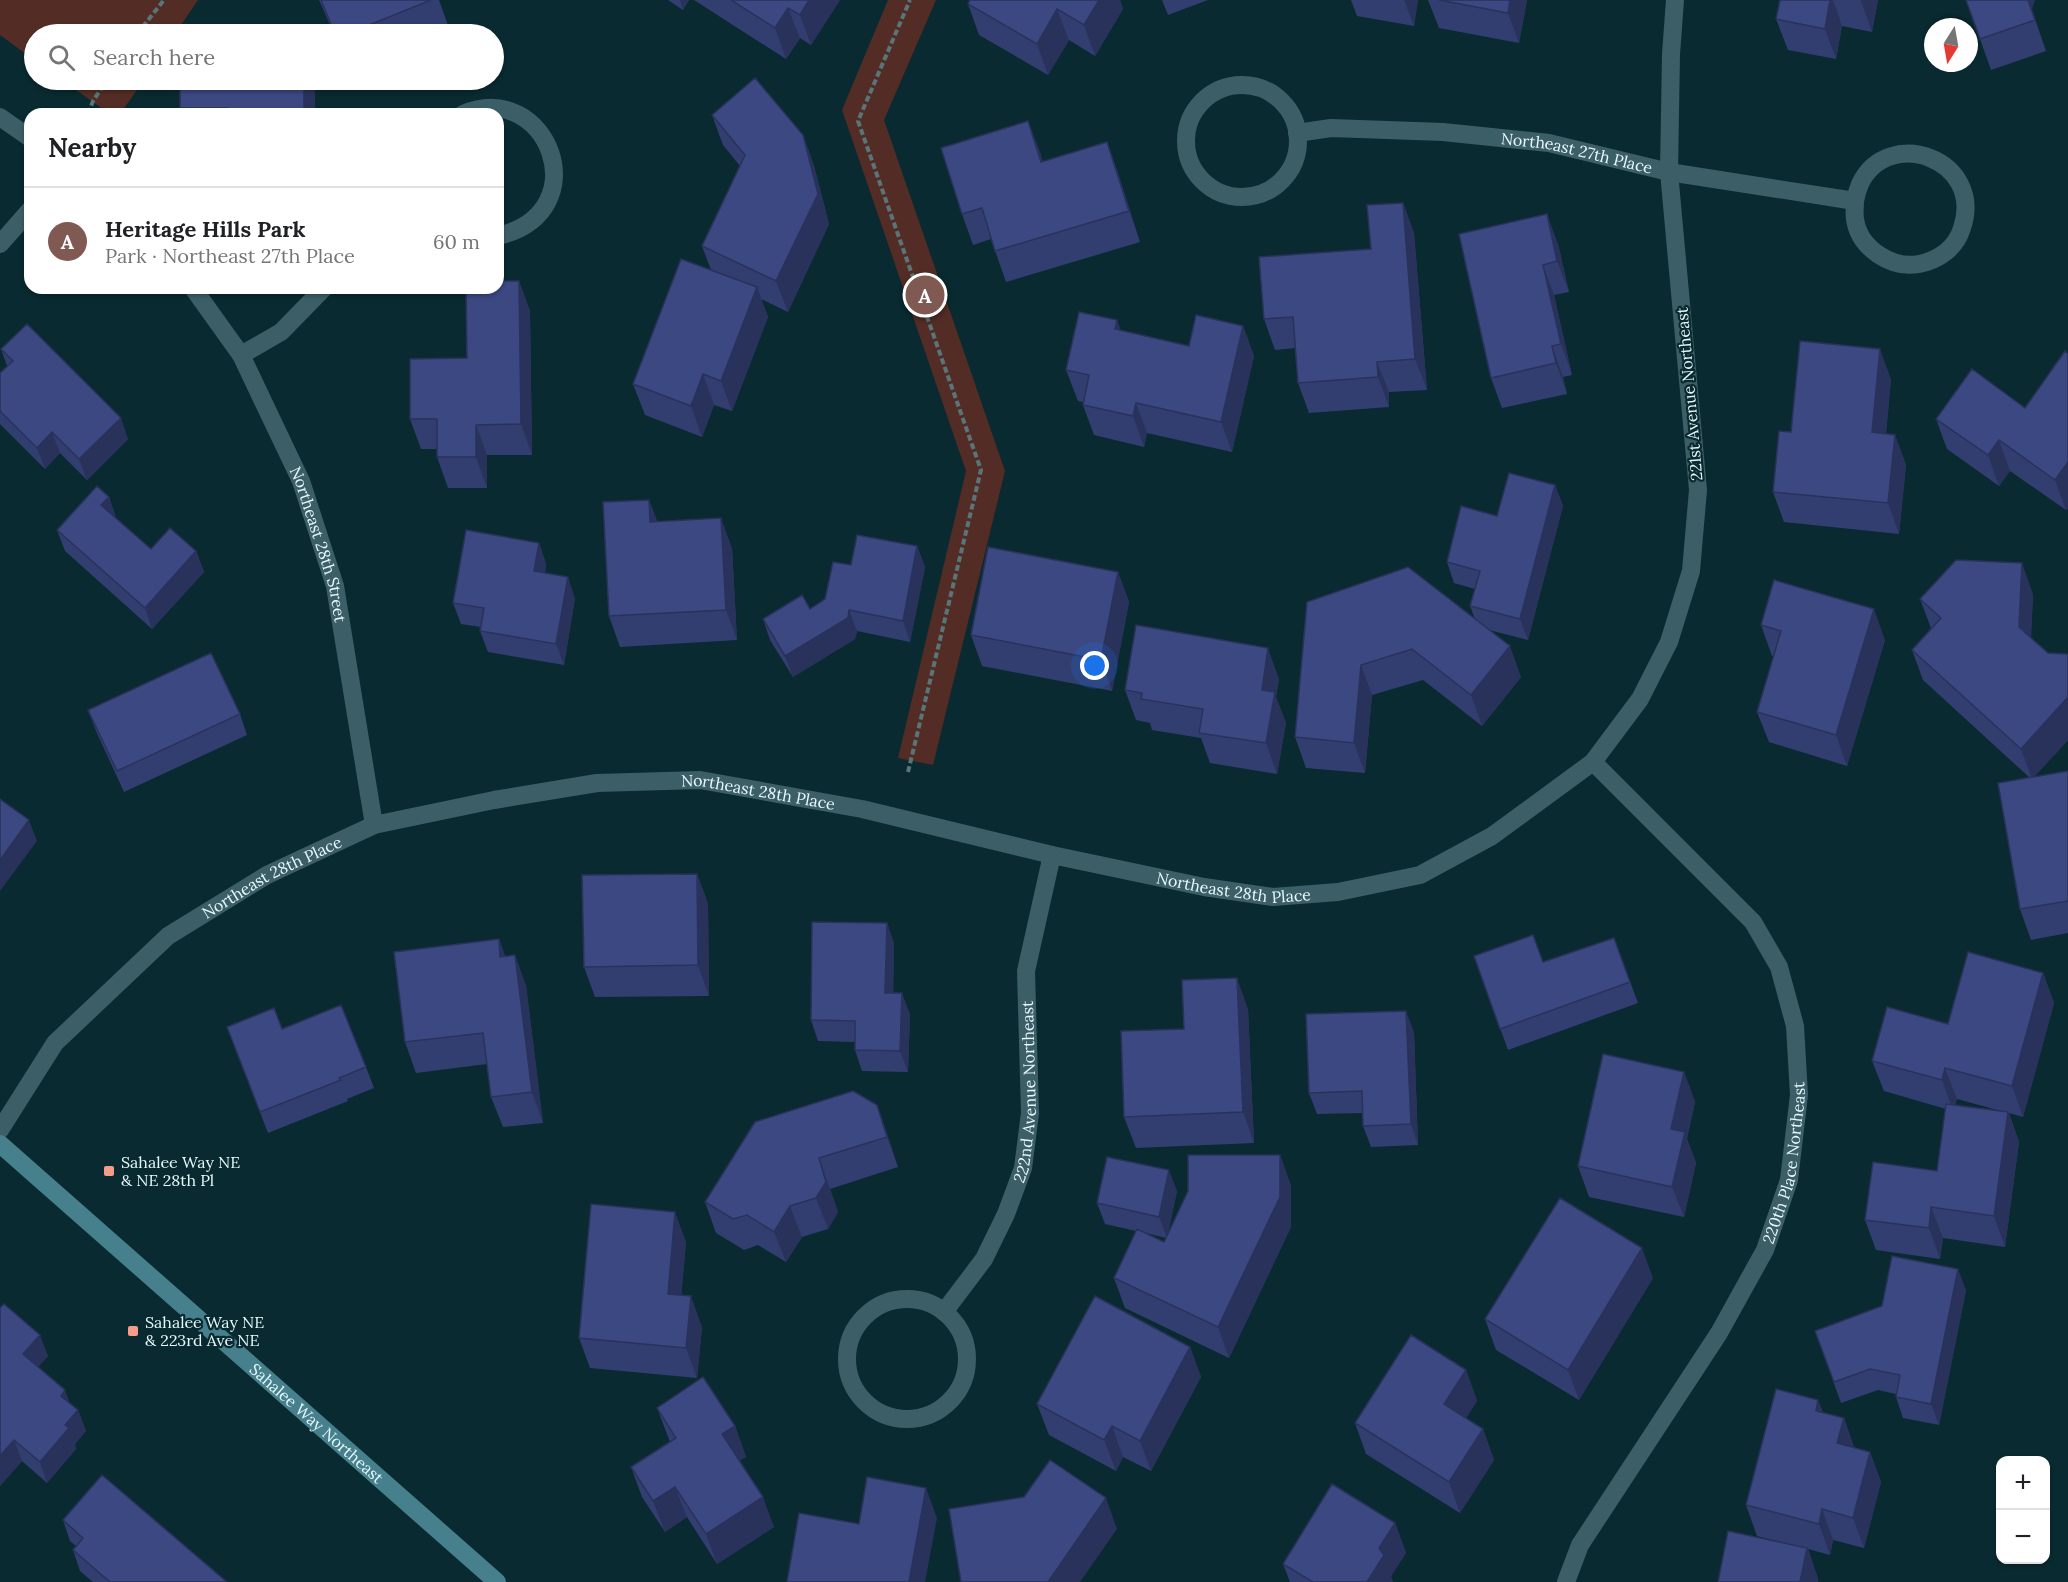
<!DOCTYPE html>
<html lang="en">
<head>
<meta charset="utf-8">
<style>
	body { margin:0; font-family:Lora,serif; background:#f6f6f6; color:#202124 }
	.controls { position:absolute; right:18px; bottom:18px; display:grid; overflow:hidden; border-radius:12px; box-shadow:0 2px 4px #0004 }
	.controls button { width:54px; height:54px; display:grid; place-items:center; padding:0; border:0; border-bottom:2px solid #e0e0e0; background:#fff; color:#202124; font:30px sans-serif }
	.compass { position:absolute; left:1924px; top:18px; width:54px; height:54px; border-radius:50%; background:#fff; box-shadow:0 2px 4px #0004; rotate:191deg }
	.you { position:absolute; left:1095px; top:666px; width:21px; height:21px; margin:-15px; border:4px solid #fff; border-radius:50%; background:#1a73e8; box-shadow:0 0 0 9px #1a73e833 }
	.badge { display:grid; place-items:center; width:39px; height:39px; border-radius:50%; background:#7f5952; color:#fff; font-size:20px; font-weight:700 }
	.pin { position:absolute; translate:-50% -50%; border:3px solid #fff; box-shadow:0 2px 6px #0006 }
	.list { margin:0; padding:0; list-style:none }
	h2 { display:flex; justify-content:space-between; align-items:center; height:78px; margin:0; padding:0 24px; font-size:26px }
	h2 small { font-size:20px; font-weight:400; color:#757577 }
	.list li { display:grid; grid-template-columns:39px 1fr auto; gap:18px; align-items:center; box-sizing:border-box; height:108px; padding:0 24px; border-top:2px solid #e0e0e0 }
	.list b { display:block; font-size:22px; white-space:nowrap }
	.list p { margin:0; font-size:20px; white-space:nowrap; color:#757577 }
	.list em { font-size:20px; font-style:normal; color:#757577 }
	.icon { flex:none; width:33px; height:33px; fill:none; stroke:currentColor; stroke-width:2; stroke-linecap:round; stroke-linejoin:round }
	.map { position:relative; flex:none; width:2068px; height:1582px; overflow:hidden }
	.search { position:absolute; background:#fff; box-shadow:0 2px 4px #0004; left:24px; top:24px; width:480px; height:66px; display:flex; align-items:center; gap:15px; box-sizing:border-box; padding:0 21px; border-radius:33px; color:#757577; font-size:22px }
	.panel { position:absolute; background:#fff; box-shadow:0 2px 4px #0004; left:24px; top:108px; width:480px; height:186px; border-radius:18px }
	.map>svg:first-child { display:block }
	.green { fill:#532d25 }
	.lines { fill:none; stroke-linecap:round; stroke-linejoin:round }
	.path { stroke:#59757a; stroke-width:4; stroke-dasharray:6 3; stroke-linecap:butt }
	.street { stroke:#3c5f67; stroke-width:18 }
	.secondary { stroke:#45808c; stroke-width:18 }
	.wall { fill:#333e70; fill-rule:evenodd }
	.shaded-wall { fill:#29325b }
	.building { fill:#3b4882; stroke:#29325b; stroke-width:1.5 }
	.poi-dot { fill:#f49d8b; stroke:#092a30; stroke-width:2 }
	.labels { text-anchor:middle; stroke-width:4.5; stroke-linejoin:round; paint-order:stroke }
	.street-label { font-size:16px; fill:#e6f8fc; stroke:#092a30 }
	.poi-label { font-size:16px; fill:#e6f8fc; stroke:#092a30; text-anchor:start }
</style>
</head>
<body>
<div class="map">
<svg width="2068" height="1582" viewBox="0 0 2068 1582">
	<rect width="100%" height="100%" fill="#092a30"/>
	<path class="green" d="M0,0H198L175,34H34V60L0,35Z
		M888,0H936L884,120L1005,471L933,765L898,758L966,471L842,110Z
		M62,80H144L120,114H110Z"/>
	<g class="lines">
		<path class="path" d="M137,34L164,0
			M88,114L93,101L107,80
			M908,772L981,470L858,121L910,0"/>
		<g class="street">
			<circle cx="1242" cy="141" r="56"/>
			<path d="M463,114C547,78 600,212 498,236"/>
			<path d="M0,117L30,138"/>
			<path id="s1" d="M1297,133L1331,128L1443,132L1549,143L1669,172L1855,201C1856,195 1858,189 1860,184C1888,125 1985,159 1962,228C1956,248 1939,260 1919,264C1891,269 1859,248 1855,219C1854,213 1855,207 1855,201"/>
			<path d="M0,244L30,210"/>
			<path id="s2" d="M193,288L241,355L301,481L335,586L374,825"/>
			<path d="M241,355L281,332L324,288"/>
			<path id="s3" d="M0,1130L55,1043L168,936L267,875L374,825L494,800L597,783L700,780L862,809L1052,855L1204,887L1273,897L1338,892L1420,875L1492,836L1593,762L1640,699L1669,642L1691,571L1698,490L1669,172L1671,54L1675,0"/>
			<circle cx="907" cy="1359" r="60"/>
			<path id="s4" d="M944,1312L984,1259L1006,1214L1023,1168L1030,1113L1026,971L1052,855"/>
			<path id="s5" d="M1566,1582L1580,1545L1719,1333L1765,1250L1789,1180L1799,1095L1795,1026L1779,967L1753,922L1593,762"/>
		</g>
		<path class="secondary" id="s6" d="M0,1144L497,1582"/>
	</g>
	<path class="wall" d="M319,0H439L449,28L433,34H334Z
		M668,0H689L683,10Z
		M694,0H840L811,45L800,38L786,59Z
		M970,0H1120L1123,9L1095,56L1069,40L1048,75L979,35L968,4Z
		M1162,0H1208L1168,15Z
		M1351,0H1418L1414,26L1357,16Z
		M1428,0H1527L1519,43L1439,28Z
		M1780,0H1878L1872,32L1842,26L1836,59L1788,50L1776,19Z
		M2032,10L2046,51L1991,70L1980,39Z
		M180,80H315V114H182L180,108Z
		M712,115L803,135L814,166L829,224L788,312L761,299L768,317L732,411L714,405L702,437L645,415L633,384L711,270L702,246L740,166L723,145Z
		M1107,142L1118,173L1140,242L1006,282L991,239L973,245L962,214L1040,152L1042,162Z
		M1403,203L1414,233L1427,390L1389,392V407L1309,413L1298,383L1295,348L1275,350L1264,319L1371,249Z
		M1459,234L1558,244L1569,292L1554,295L1572,375L1563,377L1567,394L1502,408L1491,378Z
		M519,281L530,311L532,455H487V488H448L437,457V449H421L410,419L467,358Z
		M1243,326L1254,356L1232,452L1147,433L1144,447L1094,435L1083,405V402L1078,401L1066,370L1121,331L1189,346Z
		M1,349L128,439L87,480L60,453L45,469L0,424V373L7,366Z
		M2068,354V508L2066,510L2010,471L1999,486L1947,449L1936,419L2025,408Z
		M1891,379L1886,434L1895,435L1906,465L1899,534L1784,522L1773,492L1791,432Z
		M1555,485L1563,506L1528,640L1489,630L1521,677L1482,726L1423,680L1372,695L1365,773L1306,768L1295,737L1307,602L1475,619L1470,606L1475,589L1454,583L1447,562L1497,516Z
		M109,497L116,518L151,549L196,551L204,572L152,629L65,551L57,530Z
		M649,500L657,521L732,548L737,640L620,647L609,616Z
		M539,543L546,564L545,573L575,598L564,665L488,652L480,631L481,627L461,624L453,603Z
		M917,546L925,567L910,642L857,631L855,639L793,677L770,640L763,619L810,609L825,599L851,565Z
		M1118,572L1129,602L1112,691L982,666L971,635Z
		M2033,594L2031,638L2048,653L2068,655V740L2034,777L2068,771V933L2031,940L2020,909L2030,778L1923,680L1912,650L1931,628L1920,599Z
		M1761,625L1885,640L1847,766L1769,742L1757,712L1774,656H1772Z
		M1279,679L1276,697L1286,723L1277,774L1210,763L1201,738L1152,730L1150,723L1136,720L1125,690Z
		M88,710L240,714L247,735L124,792L96,731Z
		M697,874L708,904L709,996L595,997L584,967Z
		M887,923L894,944L893,993L910,1014L908,1072L862,1071L855,1050V1042L818,1041L811,1020Z
		M1614,938L1638,1003L1508,1050L1474,956L1543,962Z
		M499,939L505,956L526,985L543,1123L503,1127L491,1097L487,1064L416,1073L405,1042Z
		M2043,973L2054,1003L2023,1117L2009,1113L2019,1142L2005,1247L1943,1238L1940,1259L1876,1250L1865,1220L1937,1171L1946,1109L1884,1091L1872,1061L1948,1024ZM1957,1099L2001,1111L1955,1105Z
		M1248,1009L1254,1143L1136,1148L1124,1117L1184,1029Z
		M227,1027L282,1029L366,1067L374,1088L347,1099L348,1101L268,1133Z
		M1414,1032L1418,1145L1371,1147L1363,1126V1113L1317,1114L1309,1093Z
		M1684,1072L1695,1102L1687,1139L1696,1163L1684,1217L1589,1197L1578,1166Z
		M877,1105L898,1167L830,1189L838,1212L828,1229L802,1237L786,1262L758,1245L744,1250L716,1233L705,1202Z
		M1280,1155L1291,1186V1227L1229,1358L1125,1308L1114,1278L1136,1231L1105,1224L1097,1203L1177,1191L1168,1234ZM1146,1233L1166,1238L1164,1242Z
		M686,1242L681,1296L702,1327L697,1378L590,1368L579,1338Z
		M1653,1278L1579,1400L1496,1350L1485,1319Z
		M1966,1290L1939,1425L1903,1418L1896,1397V1394L1878,1390L1841,1403L1815,1331Z
		M0,1308L48,1356L38,1367L70,1404L78,1410L86,1431L75,1444L76,1449L47,1483L22,1461L0,1486Z
		M1190,1347L1201,1377L1151,1471L1123,1457L1116,1471L1049,1435L1037,1404Z
		M1466,1370L1477,1401L1466,1418L1483,1429L1494,1460L1460,1513L1366,1454L1355,1423Z
		M1818,1400L1823,1413L1844,1418L1854,1448L1870,1452L1881,1482L1864,1548L1833,1540L1830,1555L1808,1549L1818,1579V1582H1718L1789,1544L1757,1536L1746,1505Z
		M657,1408L735,1426L746,1457L739,1461L774,1527L717,1564L687,1517L665,1532L642,1497L631,1467L670,1442Z
		M63,1520L227,1582H93L80,1571L73,1550L76,1546L70,1541Z
		M1395,1523L1406,1553L1391,1576L1393,1582H1290L1283,1564Z"/>
	<path class="shaded-wall" d="M680,0H689L683,10Z
		M809,0H840L811,45L800,15Z
		M1099,0H1120L1123,9L1095,56L1084,25Z
		M1404,0H1418L1414,26Z
		M1510,0H1527L1519,43L1508,13Z
		M1830,0H1833L1842,26L1836,59L1825,29Z
		M1861,0H1878L1872,32L1861,1Z
		M2028,0H2035L2032,10L2046,51Z
		M788,8L800,38L786,59L775,28Z
		M1057,9L1069,40L1048,75L1037,44Z
		M304,80H315V114H304Z
		M1028,121L1040,152L1052,193L1041,162Z
		M803,135L814,166L829,224L788,312L776,281Z
		M1107,142L1118,173L1140,242L1129,211Z
		M1403,203L1414,233L1427,390L1415,359Z
		M1547,214L1558,244L1569,292L1557,261Z
		M1543,265L1554,295L1572,375L1561,344Z
		M519,281L530,311L532,455L521,424Z
		M757,287L768,317L732,411L721,381Z
		M1117,320L1128,350L1115,329Z
		M1243,326L1254,356L1232,452L1221,422Z
		M1552,346L1563,377L1567,394L1556,363Z
		M1880,349L1891,379L1883,462L1872,432Z
		M1377,362L1389,392V407L1378,377Z
		M703,374L714,405L702,437L691,406Z
		M1136,403L1147,433L1144,447L1133,416Z
		M121,418L128,439L87,480L79,459Z
		M476,425L487,455V488L476,457Z
		M52,432L60,453L45,469L37,448Z
		M1895,435L1906,465L1899,534L1888,503Z
		M1999,440L2010,471L1999,486L1988,455Z
		M2068,462V508L2066,510L2055,480Z
		M1555,485L1563,506L1528,640L1520,619Z
		M109,497L116,518L101,505Z
		M649,500L660,531L650,522Z
		M721,518L732,548L737,640L726,610Z
		M539,543L546,564L541,592L534,571Z
		M917,546L925,567L910,642L903,621Z
		M196,551L204,572L152,629L145,608Z
		M2022,563L2033,594L2030,657L2019,627Z
		M1118,572L1129,602L1112,691L1101,660Z
		M568,577L575,598L564,665L556,644Z
		M1874,609L1885,640L1847,766L1836,735Z
		M849,610L857,631L855,639L793,677L785,656Z
		M1510,646L1521,677L1482,726L1471,695Z
		M1268,648L1279,679L1276,697L1286,723L1277,774L1266,743L1262,690Z
		M1361,665L1372,695L1365,773L1354,743Z
		M2068,697V740L2032,779L2021,749Z
		M29,820L37,841L0,891V860Z
		M697,874L708,904L709,996L698,965Z
		M887,923L894,944L893,1014L885,993Z
		M499,939L510,970L500,957Z
		M515,955L526,985L543,1123L532,1092Z
		M2043,973L2054,1003L2023,1117L2012,1086Z
		M1237,978L1248,1009L1254,1143L1243,1112Z
		M902,993L910,1014L908,1072L900,1051Z
		M1406,1011L1414,1032L1418,1145L1411,1124Z
		M1945,1068L1957,1099L1953,1111L1942,1080Z
		M1684,1072L1695,1102L1687,1139L1696,1163L1684,1217L1672,1187L1671,1129Z
		M877,1105L888,1136L898,1167L887,1137Z
		M2008,1112L2019,1142L2005,1247L1994,1216Z
		M1280,1155L1291,1186V1227L1229,1358L1218,1327Z
		M819,1158L838,1212L828,1229L816,1198Z
		M1169,1170L1177,1191L1167,1238L1159,1217Z
		M790,1206L802,1237L786,1262L774,1232Z
		M1931,1207L1943,1238L1940,1259L1929,1228Z
		M675,1212L686,1242L679,1325L668,1294Z
		M1642,1248L1653,1278L1579,1400L1568,1370Z
		M1958,1269L1966,1290L1939,1425L1931,1404Z
		M691,1296L702,1327L697,1378L686,1348Z
		M40,1335L48,1356L31,1375L23,1354Z
		M1190,1347L1201,1377L1151,1471L1140,1441Z
		M1466,1370L1477,1401L1455,1435L1444,1404Z
		M65,1390L73,1411L61,1396Z
		M1818,1400L1830,1431L1816,1411Z
		M78,1410L86,1431L75,1444L76,1449L47,1483L40,1462L65,1425Z
		M1844,1418L1855,1449L1837,1443Z
		M735,1426L746,1457L733,1465L722,1434Z
		M1112,1426L1123,1457L1116,1471L1104,1440Z
		M1483,1429L1494,1460L1460,1513L1449,1482Z
		M14,1440L22,1461L0,1486V1456Z
		M1870,1452L1881,1482L1864,1548L1853,1518Z
		M675,1487L687,1517L665,1532L653,1501Z
		M926,1488L937,1518L925,1582H909Z
		M763,1497L774,1527L717,1564L706,1534Z
		M1106,1498L1117,1529L1080,1582H1048Z
		M1822,1509L1833,1540L1830,1555L1819,1524Z
		M1395,1523L1406,1553L1391,1576L1393,1582H1367L1379,1548Z
		M1807,1548L1818,1579V1582H1800Z"/>
	<path class="building" d="M321,0H431L347,34H335Z
		M731,0H809L800,15L788,8L775,28Z
		M970,0H1099L1084,25L1057,9L1037,44L968,4Z
		M1439,0H1510L1508,13Z
		M1780,0H1830L1825,29L1776,19Z
		M1966,0H2028L2035,20L1980,39Z
		M303,27V34H180V28Z
		M755,78L803,135L818,194L776,281L702,246L745,155L712,115Z
		M180,80H304V114H228V108H180Z
		M1028,121L1041,162L1107,142L1129,211L995,251L982,208L962,214L941,148Z
		M1403,203L1415,359L1377,362L1378,377L1298,383L1293,317L1264,319L1259,257L1371,249L1367,205Z
		M1547,214L1557,261L1543,265L1561,344L1552,346L1556,363L1491,378L1459,234Z
		M681,259L757,287L721,381L703,374L691,406L633,384Z
		M498,281H519L521,424L476,425V457H437V419H410V359L467,358L466,288H498Z
		M1079,312L1117,320L1115,329L1189,346L1196,315L1243,326L1221,422L1136,403L1133,416L1083,405L1089,375L1066,370Z
		M27,324L121,418L79,459L52,432L37,448L0,411V373L13,361L1,349Z
		M1800,341L1880,349L1872,432L1895,435L1888,503L1773,492L1779,431L1791,432Z
		M2065,351L2068,354V462L2055,480L1999,440L1988,455L1936,419L1972,369L2025,408Z
		M1509,473L1555,485L1520,619L1470,606L1480,571L1447,562L1461,506L1497,516Z
		M97,486L109,497L101,505L151,549L170,528L196,551L145,608L57,530Z
		M649,500L650,522L721,518L726,610L609,616L603,502Z
		M466,530L539,543L534,571L568,577L556,644L480,631L484,608L453,603Z
		M857,535L917,546L903,621L849,610L848,618L785,656L763,619L802,595L810,609L825,599L833,562L851,565Z
		M988,547L1118,572L1101,660L971,635Z
		M1956,560L2022,563L2019,627L2048,653L2067,654L2068,655V697L2021,749L1912,650L1941,618L1920,599Z
		M1408,567L1510,646L1471,695L1412,649L1361,665L1354,743L1295,737L1307,602Z
		M1774,580L1874,609L1836,735L1757,712L1781,631L1761,625Z
		M1136,625L1268,648L1262,690L1275,692L1266,743L1199,733L1203,709L1141,699L1142,693L1125,690Z
		M211,653L240,714L117,771L88,710Z
		M2068,771V901L2020,909L1998,783Z
		M0,799L29,820L0,860Z
		M697,874L698,965L584,967L582,875Z
		M812,922L887,923L885,993H902L900,1051L855,1050V1021L811,1020Z
		M1533,935L1543,962L1614,938L1630,982L1500,1029L1474,956Z
		M499,939L500,957L515,955L532,1092L491,1097L483,1033L405,1042L394,952Z
		M1968,952L2043,973L2012,1086L1945,1068L1942,1080L1872,1061L1887,1007L1948,1024Z
		M1237,978L1243,1112L1124,1117L1121,1031L1184,1029L1182,980Z
		M341,1005L366,1067L339,1078L341,1080L260,1112L227,1027L274,1008L282,1029Z
		M1406,1011L1411,1124L1363,1126L1362,1091L1309,1093L1306,1014Z
		M1603,1054L1684,1072L1671,1129L1685,1132L1672,1187L1578,1166Z
		M853,1091L877,1105L887,1137L819,1158L826,1182L816,1198L790,1206L774,1232L747,1215L733,1219L705,1202L755,1122Z
		M1946,1104L2008,1112L1994,1216L1931,1207L1929,1228L1865,1220L1873,1162L1937,1171Z
		M1188,1155H1280V1197L1218,1327L1114,1278L1137,1229L1164,1242L1188,1191Z
		M1107,1157L1169,1170L1159,1217L1097,1203Z
		M1560,1198L1642,1248L1568,1370L1485,1319Z
		M591,1204L675,1212L668,1294L691,1296L686,1348L579,1338Z
		M1892,1256L1958,1269L1931,1404L1896,1397L1900,1375L1870,1369L1834,1382L1815,1331L1882,1306Z
		M1095,1296L1190,1347L1140,1441L1112,1426L1104,1440L1037,1404Z
		M4,1304L40,1335L23,1354L65,1390L61,1396L78,1410L65,1425L69,1428L40,1462L14,1440L0,1456V1308Z
		M1411,1335L1466,1370L1444,1404L1483,1429L1449,1482L1355,1423Z
		M703,1377L735,1426L722,1434L763,1497L706,1534L675,1487L653,1501L631,1467L676,1438L657,1408Z
		M1776,1389L1818,1400L1816,1411L1844,1418L1837,1443L1870,1452L1853,1518L1822,1509L1819,1524L1746,1505Z
		M1050,1460L1106,1498L1048,1582H961L949,1509L1024,1497Z
		M102,1475L227,1582H110L73,1550L83,1538L63,1520Z
		M867,1477L926,1488L909,1582H787L799,1513L859,1524Z
		M1332,1484L1395,1523L1379,1548L1384,1555L1367,1582H1313L1283,1564Z
		M1728,1531L1807,1548L1800,1582H1718Z"/>
	<g class="poi-dot">
		<rect x="103" y="1165" width="12" height="12" rx="3"/>
		<rect x="127" y="1325" width="12" height="12" rx="3"/>
	</g>
	<g class="labels">
		<g class="street-label">
			<text dy="6" stroke="none"><textPath href="#s1" startOffset="282">Northeast 27th Place</textPath></text>
			<text transform="translate(1689 394) rotate(-95)" y="6">221st Avenue Northeast</text>
			<text dy="6" stroke="none"><textPath href="#s2" startOffset="288">Northeast 28th Street</textPath></text>
			<text dy="6" stroke="none"><textPath href="#s3" startOffset="882">Northeast 28th Place</textPath></text>
			<text dy="6" stroke="none"><textPath href="#s3" startOffset="378">Northeast 28th Place</textPath></text>
			<text dy="6" stroke="none"><textPath href="#s3" startOffset="1368">Northeast 28th Place</textPath></text>
			<text dy="6" stroke="none"><textPath href="#s4" startOffset="242">222nd Avenue Northeast</textPath></text>
			<text dy="6" stroke="none"><textPath href="#s5" startOffset="478">220th Place Northeast</textPath></text>
			<text dy="6" stroke="none"><textPath href="#s6" startOffset="422">Sahalee Way Northeast</textPath></text>
		</g>
		<g class="poi-label">
			<text x="121" y="1168">Sahalee Way NE<tspan x="121" dy="18">&amp; NE 28th Pl</tspan></text>
			<text x="145" y="1328">Sahalee Way NE<tspan x="145" dy="18">&amp; 223rd Ave NE</tspan></text>
		</g>
	</g>
</svg>
<div class="controls">
<button>+</button>
<button>−</button>
</div>
<svg class="compass" viewBox="-18 -18 36 36"><path d="M0-13l5 13h-10z" fill="#e53935"/><path d="M0 13l5-13h-10z" fill="#757577"/></svg>
<div class="you"></div>
<div class="pin badge" style="left:925px;top:295px">A</div>
<div class="search"><svg class="icon" aria-label="search" viewBox="0 0 24 24"><circle cx="10" cy="10" r="6"/><path d="M15 15l6 6"/></svg>Search here</div>
<section class="panel">
<h2>Nearby<small></small></h2>
<ul class="list">
<li><span class="badge">A</span><div><b>Heritage Hills Park</b><p>Park · Northeast 27th Place</p></div><em>60 m</em></li>
</ul>
</section>
</div>
</body>
</html>
